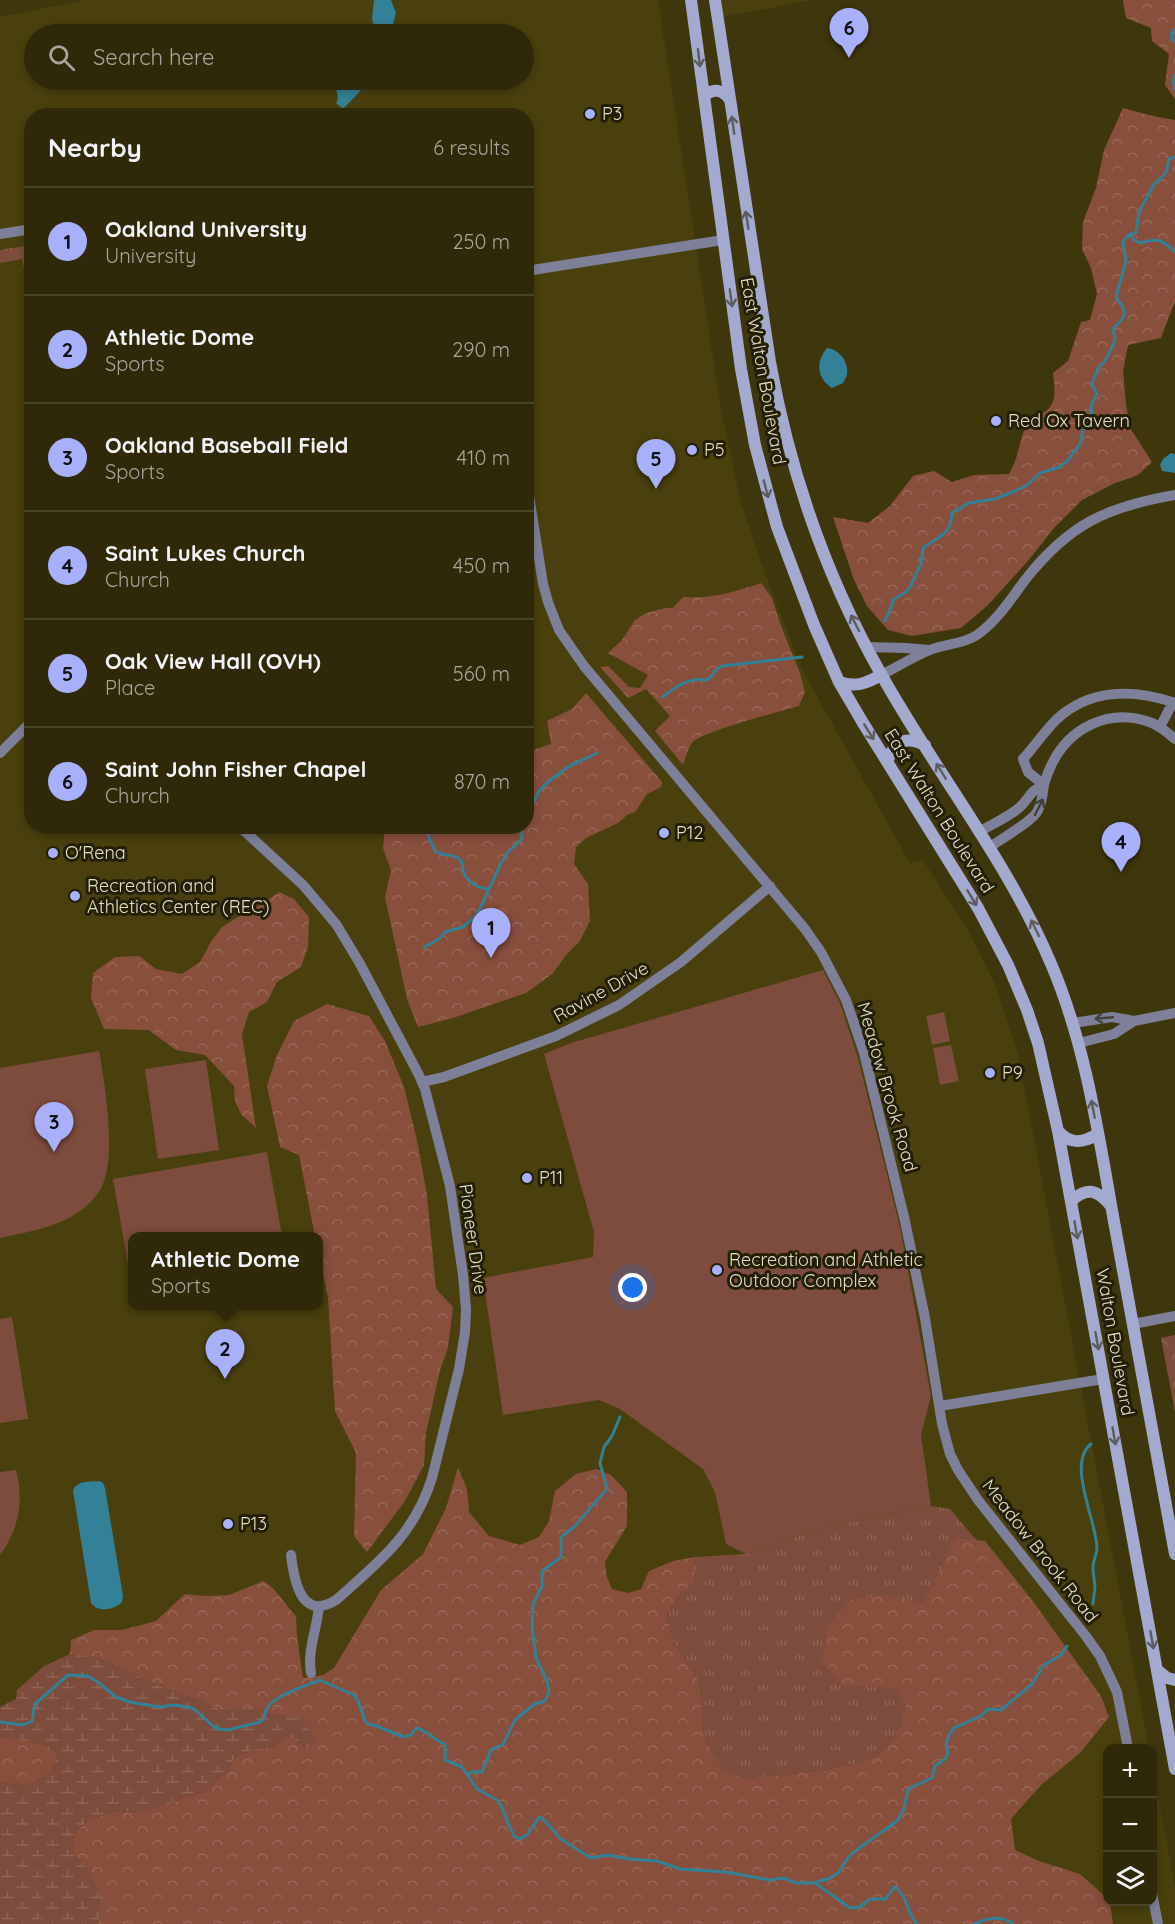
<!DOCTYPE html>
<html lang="en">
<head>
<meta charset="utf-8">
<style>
	body { margin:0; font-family:Quicksand,sans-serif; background:#3b3517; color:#f1f3f6 }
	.controls { position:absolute; right:18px; bottom:18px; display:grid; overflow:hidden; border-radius:12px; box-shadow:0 3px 9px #0003 }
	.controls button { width:54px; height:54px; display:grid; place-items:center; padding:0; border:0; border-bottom:2px solid #4a452a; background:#2f2909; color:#f1f3f6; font:30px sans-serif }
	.you { position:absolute; left:633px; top:1288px; width:21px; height:21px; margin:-15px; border:4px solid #fff; border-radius:50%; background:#1a73e8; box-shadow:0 0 0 9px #1a73e833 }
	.badge { display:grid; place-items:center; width:39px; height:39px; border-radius:50%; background:#a8b0fc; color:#111; font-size:20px; font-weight:700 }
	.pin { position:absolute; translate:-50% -50px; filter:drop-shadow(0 2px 3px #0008) }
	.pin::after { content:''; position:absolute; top:32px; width:21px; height:18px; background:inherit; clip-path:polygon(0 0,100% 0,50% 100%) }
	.popup { position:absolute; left:128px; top:1232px; width:195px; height:78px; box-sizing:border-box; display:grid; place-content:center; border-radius:12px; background:#2f2909; filter:drop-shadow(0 2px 4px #0005); font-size:20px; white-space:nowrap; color:#a7a69c }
	.popup b { font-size:22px; color:#f1f3f6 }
	.popup::after { content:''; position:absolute; left:50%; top:100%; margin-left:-12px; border:12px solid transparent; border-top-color:#2f2909 }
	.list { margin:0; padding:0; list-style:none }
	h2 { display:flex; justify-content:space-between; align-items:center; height:78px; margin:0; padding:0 24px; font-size:26px }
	h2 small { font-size:20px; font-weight:400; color:#a7a69c }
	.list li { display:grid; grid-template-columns:39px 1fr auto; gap:18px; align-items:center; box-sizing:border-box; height:108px; padding:0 24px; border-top:2px solid #4a452a }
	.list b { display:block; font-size:22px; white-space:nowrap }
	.list p { margin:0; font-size:20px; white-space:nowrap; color:#a7a69c }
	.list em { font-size:20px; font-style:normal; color:#a7a69c }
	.icon { flex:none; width:33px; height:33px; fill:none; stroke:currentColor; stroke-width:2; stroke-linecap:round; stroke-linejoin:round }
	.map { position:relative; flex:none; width:1175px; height:1924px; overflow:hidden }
	.search { position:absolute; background:#2f2909; box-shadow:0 3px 9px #0003; left:24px; top:24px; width:510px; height:66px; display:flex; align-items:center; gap:15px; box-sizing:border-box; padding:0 21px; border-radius:33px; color:#a7a69c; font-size:22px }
	.panel { position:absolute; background:#2f2909; box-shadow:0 3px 9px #0003; left:24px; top:108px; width:510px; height:726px; border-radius:24px }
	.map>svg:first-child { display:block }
	.built { fill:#49400d; fill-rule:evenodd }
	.grass { fill:url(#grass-tufts) }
	.forest { fill:url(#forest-crowns) }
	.wetland { fill:url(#wetland-marsh) }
	.park { fill:url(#park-crowns) }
	.pitch { fill:#7d4c3c }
	.water { fill:#338196 }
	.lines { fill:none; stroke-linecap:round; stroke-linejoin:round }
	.stream { stroke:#338196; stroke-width:3 }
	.street { stroke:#7d8098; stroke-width:10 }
	.secondary { stroke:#a4a9cf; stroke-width:12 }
	.oneway { stroke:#5d5d61 }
	.oneway2 { stroke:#42413a }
	.poi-dot { fill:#a8b0fc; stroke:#231f07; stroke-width:2 }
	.labels { text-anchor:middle; stroke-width:6; stroke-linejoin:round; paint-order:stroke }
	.poi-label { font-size:18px; fill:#e3dec1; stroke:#231f07; text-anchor:start }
	.street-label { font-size:18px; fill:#e3dec1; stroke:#231f07 }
</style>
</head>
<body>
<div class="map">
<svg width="1175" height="1924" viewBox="0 0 1175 1924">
	<defs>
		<pattern id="grass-tufts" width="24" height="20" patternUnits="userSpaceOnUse" patternTransform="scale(1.5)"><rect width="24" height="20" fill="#7d4c3c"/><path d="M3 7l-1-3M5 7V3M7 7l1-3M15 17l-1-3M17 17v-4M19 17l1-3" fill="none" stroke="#8f6556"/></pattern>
		<pattern id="forest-crowns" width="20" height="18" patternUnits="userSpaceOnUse" patternTransform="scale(1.5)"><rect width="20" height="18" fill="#874f3c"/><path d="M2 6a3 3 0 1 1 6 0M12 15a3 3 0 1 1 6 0" fill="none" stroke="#986856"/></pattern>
		<pattern id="wetland-marsh" width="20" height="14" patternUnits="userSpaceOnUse" patternTransform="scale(1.5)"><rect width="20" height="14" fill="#7d4c3c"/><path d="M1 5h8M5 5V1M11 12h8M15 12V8" fill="none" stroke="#8f6556"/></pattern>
		<pattern id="park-crowns" width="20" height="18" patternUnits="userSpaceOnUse" patternTransform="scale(1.5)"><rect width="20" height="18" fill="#7d4c3c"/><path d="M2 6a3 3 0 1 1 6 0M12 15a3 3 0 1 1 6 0" fill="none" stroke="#8f6556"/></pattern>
	</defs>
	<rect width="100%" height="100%" fill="#3f370c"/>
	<path class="built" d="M85,0H658L721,410L740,500L770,588L803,671L910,863L923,860L969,932L995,984L1018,1054L1149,1748H1108V1902H1152L1153,1768L1175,1888V1924H0V17ZM34,34H524V80H34ZM32,116H526V826H32ZM132,1236H318V1306H132Z
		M721,0H812L723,17Z"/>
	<path class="grass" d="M31,245V266L24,268L22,259L0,263V250Z
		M931,1506L950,1509L991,1557L930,1715L878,1755L848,1765L818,1771L745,1779L723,1770L706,1742L702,1720L700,1683L673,1641L667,1616L678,1596L693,1582L695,1557L746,1554L829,1526Z"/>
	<path class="forest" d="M1123,0H1175V99L1165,85L1169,54L1152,41L1151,28L1126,18Z
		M1123,108L1153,116L1175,120V301L1161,338L1128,345L1123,371L1126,405L1130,428L1152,462L1138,475L1113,484L1082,500L1055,527L1027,562L988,605L961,628L912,636L888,630L867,606L854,580L833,517L868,523L890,506L913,476L934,471L952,482L974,475L1009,474C1019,458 1018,444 1025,429C1032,416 1045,414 1050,407C1057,398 1054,383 1053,373L1068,361L1081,322L1090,320L1097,294L1091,268L1082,249L1083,222L1096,188L1104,150Z
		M761,583L772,598L781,626L800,673L805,692L799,706C782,711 700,732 692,743C688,748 686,758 683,765L655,731L670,716L646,689L628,698L600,667L608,666L629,687L640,688L648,675L608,653L622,640L635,620L646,613L666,608H673L683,597C712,599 734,592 761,583Z
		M586,693L662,782L661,787L647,794L635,812L627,815L618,823L586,838L576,847L574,864L588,884L590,921L580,941L567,954L552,974L526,993L453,1018L418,1027L407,999L385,897L391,870L383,848L385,827L526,826L527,752L551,744L547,721L572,709Z
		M279,892L294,899L309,917L308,947L301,967L277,982L267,1002L249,1012L242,1034L256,1128L241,1114L235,1101L234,1086L205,1055L176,1050L149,1030L104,1029L91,998L93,973L115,957L139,956L156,969L182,974L200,962L212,940L222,927L241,915L264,903Z
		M327,1004L369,1016L385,1041L404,1087L417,1140L427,1195L436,1289L453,1307L448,1348L440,1370L426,1433L424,1465L405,1501L367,1552L354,1536L356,1453L335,1411L328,1297L318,1250V1236H315L299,1155L280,1147L267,1086L277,1055L294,1021Z
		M458,1467L467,1489L469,1512L489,1536L520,1545L539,1537L549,1521L555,1491L576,1474L596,1469L611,1475L627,1492V1526L605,1562L607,1577L612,1589L628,1593L641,1589L649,1571L673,1561L695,1557L694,1582L678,1596L667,1616L673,1641L700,1683L702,1720L706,1742L723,1769L745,1779L818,1771L848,1765L878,1755L890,1744L901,1726L906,1705L896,1688L842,1685L822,1660L828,1625L852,1599L883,1595L923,1603L956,1538L985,1541L1035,1604L1101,1696L1109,1717L1080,1753L1041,1785L1011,1819L1015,1850L1039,1861L1080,1874L1107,1898L1108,1902H1110L1113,1924H95L99,1922L87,1867L72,1853L74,1834L88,1820L112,1812L144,1811L228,1771L235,1757L255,1749L276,1746L288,1734L315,1737L248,1708L225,1711L165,1688L98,1658L70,1654L71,1640L94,1630H122L156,1621L185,1594L206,1596L229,1595L263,1581C277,1588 284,1604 296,1616L297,1636L303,1678L323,1675L334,1668L381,1590L423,1554L446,1508Z
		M0,1736L46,1745L58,1754L51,1772L29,1786L4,1783L0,1781Z"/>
	<path class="wetland" d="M70,1654L98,1658L165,1688L225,1711L248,1708L300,1719L315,1737L307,1750L288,1734L276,1746L255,1749L235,1757L228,1771L202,1793L144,1811L112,1812L88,1820L74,1834L72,1853L87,1867L100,1893L99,1922L95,1924H0V1781L4,1783L29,1786L51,1772L58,1754L46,1745L0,1736V1707L16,1699L17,1690L44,1666Z"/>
	<path class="park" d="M1175,1335V1412L1161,1338Z"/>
	<path class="pitch" d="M823,970L840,1003L858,1058L900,1227L931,1396L921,1434L931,1506L829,1526L746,1554L726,1544L715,1492L703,1469L620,1409L599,1400L503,1415L483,1278L593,1257L594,1232L544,1054L571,1043Z
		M944,1012L950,1041L932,1045L926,1016Z
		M951,1045L959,1081L940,1085L933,1048Z
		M99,1051C105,1084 116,1153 103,1184C96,1200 81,1212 67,1219C47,1229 22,1233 0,1238V1068Z
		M206,1060L219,1150L158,1159L145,1069Z
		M267,1152L282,1236H132V1276H130L113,1179Z
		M12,1317L28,1419L0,1423V1319Z
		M16,1470C24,1501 19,1529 0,1555V1472Z"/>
	<path class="water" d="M374,0H391L396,13L390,34H376L372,19Z
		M335,80H371L343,109L336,103L338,99Z
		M827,348C839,349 849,362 847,374C847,377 844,380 843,383L832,388C817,378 815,362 827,348Z
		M1171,453L1175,454V473L1162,471L1160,465L1163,459Z
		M99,1481L103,1483L105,1488L123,1596L122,1602C114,1610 98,1613 91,1603L73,1491C77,1480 89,1482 99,1481Z"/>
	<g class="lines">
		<path class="stream" d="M1175,29L1171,34L1172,39L1175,42
			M1175,75L1173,80L1175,89
			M1130,234L1134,240L1140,243C1157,238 1162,239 1175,252
			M885,621L894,599L906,592L911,585L921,564L923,548C938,536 951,536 952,513L969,503L995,499L1015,491L1026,486L1040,473L1060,467L1068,460L1080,444L1085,420L1092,412L1091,406L1097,394L1092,384L1098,368L1105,361L1114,343L1115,339L1113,329C1119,322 1129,316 1122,306C1120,303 1117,300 1116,297L1126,261L1123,242L1127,236L1136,232L1139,212L1154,184L1164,175L1167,170L1169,159L1175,157
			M663,697C678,685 689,677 708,680L717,669L722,666L802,657
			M526,816L539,791L549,781L568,767L597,753
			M424,826L435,851C442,856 450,854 458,858C463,861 462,865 463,870C466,882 478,888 488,889
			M425,947L439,939L445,932L463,927L477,915L501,863L508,852L521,840L523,826
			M1091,1444C1066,1462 1097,1523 1097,1548C1097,1555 1093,1560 1093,1567C1093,1573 1094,1579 1095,1586C1095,1592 1093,1598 1093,1604
			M0,1722L23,1725L32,1721L35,1704L68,1675L88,1676L98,1682L116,1697L130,1702L160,1707L174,1705L188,1707L194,1709L213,1726L220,1729L228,1730L260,1722L264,1719C265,1716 265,1713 266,1710C273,1695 306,1686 320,1680L354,1695L358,1701L365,1721L368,1724L377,1726L403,1737L411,1735L416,1728L422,1730L445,1745V1760L462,1767L477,1789L497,1800L501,1805L511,1830L515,1837L521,1839L528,1834L539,1817L543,1819L561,1839L591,1858L608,1855L629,1859L657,1861L680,1869L726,1872L770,1880L784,1878L796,1883H812L828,1879L838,1873L847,1859L855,1851L897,1821L904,1809L908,1789L932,1778L935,1766L945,1759L948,1754L946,1744L950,1733L954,1728L981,1716L988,1709L1001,1710L1032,1684L1044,1665L1061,1655L1067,1646
			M468,1774L472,1772H482L491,1750L503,1744L515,1720L521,1715L535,1704L545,1701L549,1692L547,1681L536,1658L532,1626L533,1604L542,1586V1571L561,1557V1537L574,1527L607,1489L600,1463L604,1447L612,1436L620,1417
			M815,1883L850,1908C859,1909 864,1904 870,1899H886L894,1887L897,1888C908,1898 907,1914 917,1924
			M974,1924C986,1918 1002,1915 1013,1924"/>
		<path class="street" d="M0,234L32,229
			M526,271L723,240
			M526,477L543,584L548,602L559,630L584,666L805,929L821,952L846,1000L864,1053L905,1221L925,1318L942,1424L950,1454L958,1470L978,1500L1085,1635L1100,1656L1117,1692L1128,1748
			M866,647L905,648L930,650
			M881,675C897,667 913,657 930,650C945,644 964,644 977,635C997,621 1011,599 1025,580C1069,524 1106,507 1175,495
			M1160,727L1173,702
			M0,753L32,721
			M1044,785L1028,772L1023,759C1034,747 1044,732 1056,720C1090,688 1134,689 1175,703
			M239,826L303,885L336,924L359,962L419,1075L425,1089L450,1186L463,1275L466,1309L465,1332L459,1369L432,1478C414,1535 379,1562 336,1600C301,1622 294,1580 291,1555
			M979,832C992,824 1009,817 1020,807C1030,798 1029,791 1044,785
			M990,847C1001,839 1031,822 1037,812C1043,802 1042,795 1044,785C1045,780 1048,773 1050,768C1068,727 1110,707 1152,723C1160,726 1168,733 1175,739
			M1073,1023L1112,1017L1134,1021
			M1079,1043L1114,1034L1134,1021L1175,1013
			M422,1082L444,1077L556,1036L619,1005L681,962L770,886
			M1133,1324L1175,1316
			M940,1406L1103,1379
			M311,1673C307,1651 317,1629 319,1606
			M1152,1893L1158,1924"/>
		<path class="secondary" d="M691,0L741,369L755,445L777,527L814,625L839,682L863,723L978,908L1008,965L1027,1010L1038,1043L1058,1131L1175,1769
			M715,0L770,362C790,472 826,577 881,674C936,773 1008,861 1052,966C1087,1049 1099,1139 1115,1227C1135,1336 1155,1445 1175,1554
			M704,96C713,88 723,89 730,100
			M839,682C856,688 867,683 881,675
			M887,762C894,742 905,735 925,745
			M1058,1131C1070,1145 1083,1143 1098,1134
			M1071,1201C1087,1186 1098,1190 1111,1206
			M1157,1670L1167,1678L1175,1680"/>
	</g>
	<defs><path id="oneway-shaft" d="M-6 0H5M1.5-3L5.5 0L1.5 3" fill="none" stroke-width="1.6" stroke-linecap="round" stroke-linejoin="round" transform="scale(1.5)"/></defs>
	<g class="oneway">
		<use href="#oneway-shaft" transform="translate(699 58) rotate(83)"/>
		<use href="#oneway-shaft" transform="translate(733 125) rotate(-98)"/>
		<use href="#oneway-shaft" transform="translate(747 220) rotate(-99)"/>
		<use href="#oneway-shaft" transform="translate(731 298) rotate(82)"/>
		<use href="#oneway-shaft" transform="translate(766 489) rotate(75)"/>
		<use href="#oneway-shaft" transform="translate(855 623) rotate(-117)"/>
		<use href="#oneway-shaft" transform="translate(869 732) rotate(58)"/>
		<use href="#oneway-shaft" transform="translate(941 771) rotate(-122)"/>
		<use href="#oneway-shaft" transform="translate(972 898) rotate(59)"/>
		<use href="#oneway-shaft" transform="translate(1035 928) rotate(-116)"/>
		<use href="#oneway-shaft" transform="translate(1093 1109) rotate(-101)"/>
		<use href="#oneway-shaft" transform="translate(1076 1230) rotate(80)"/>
		<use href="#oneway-shaft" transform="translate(1097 1341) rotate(80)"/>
		<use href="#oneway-shaft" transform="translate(1114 1436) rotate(80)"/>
		<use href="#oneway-shaft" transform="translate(1152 1640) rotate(80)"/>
	</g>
	<g class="oneway2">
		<use href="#oneway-shaft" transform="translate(1039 807) rotate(-63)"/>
		<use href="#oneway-shaft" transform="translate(1104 1018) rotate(175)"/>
	</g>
	<g class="poi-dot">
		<circle cx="590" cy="114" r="6"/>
		<circle cx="996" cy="421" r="6"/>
		<circle cx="692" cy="450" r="6"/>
		<circle cx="664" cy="833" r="6"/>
		<circle cx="53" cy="853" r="6"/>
		<circle cx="75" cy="896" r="6"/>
		<circle cx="990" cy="1073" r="6"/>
		<circle cx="527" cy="1178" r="6"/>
		<circle cx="717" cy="1270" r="6"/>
		<circle cx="228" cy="1524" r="6"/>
	</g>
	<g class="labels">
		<g class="poi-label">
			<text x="602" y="120">P3</text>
			<text x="1008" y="427">Red Ox Tavern</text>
			<text x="704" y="456">P5</text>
			<text x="676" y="839">P12</text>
			<text x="65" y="859">O'Rena</text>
			<text x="87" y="892">Recreation and<tspan x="87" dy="21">Athletics Center (REC)</tspan></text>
			<text x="1002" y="1079">P9</text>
			<text x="539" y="1184">P11</text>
			<text x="729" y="1266">Recreation and Athletic<tspan x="729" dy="21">Outdoor Complex</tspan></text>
			<text x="240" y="1530">P13</text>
		</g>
		<g class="street-label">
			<text transform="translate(763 371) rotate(80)" y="6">East Walton Boulevard</text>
			<text transform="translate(939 811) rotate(58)" y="6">East Walton Boulevard</text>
			<text transform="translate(601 992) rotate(-29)" y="6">Ravine Drive</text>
			<text transform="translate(887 1087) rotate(74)" y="6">Meadow Brook Road</text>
			<text transform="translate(473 1239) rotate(82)" y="6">Pioneer Drive</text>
			<text transform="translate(1115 1342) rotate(80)" y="6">Walton Boulevard</text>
			<text transform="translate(1040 1551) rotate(52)" y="6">Meadow Brook Road</text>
		</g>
	</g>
</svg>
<div class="controls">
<button>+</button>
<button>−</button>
<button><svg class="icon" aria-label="layers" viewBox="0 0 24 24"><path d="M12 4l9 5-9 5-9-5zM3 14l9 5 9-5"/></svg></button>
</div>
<div class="you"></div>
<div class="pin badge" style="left:491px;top:958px">1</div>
<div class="pin badge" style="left:225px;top:1379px">2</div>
<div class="popup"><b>Athletic Dome</b>Sports</div>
<div class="pin badge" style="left:54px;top:1152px">3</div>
<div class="pin badge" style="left:1121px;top:872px">4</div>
<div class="pin badge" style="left:656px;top:489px">5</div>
<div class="pin badge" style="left:849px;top:58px">6</div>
<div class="search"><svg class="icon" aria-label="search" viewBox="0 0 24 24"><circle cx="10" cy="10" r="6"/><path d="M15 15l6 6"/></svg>Search here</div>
<section class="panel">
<h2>Nearby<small>6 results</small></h2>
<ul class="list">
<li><span class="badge">1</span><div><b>Oakland University</b><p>University</p></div><em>250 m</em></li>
<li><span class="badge">2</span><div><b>Athletic Dome</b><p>Sports</p></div><em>290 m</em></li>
<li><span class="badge">3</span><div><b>Oakland Baseball Field</b><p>Sports</p></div><em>410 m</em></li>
<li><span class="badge">4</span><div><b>Saint Lukes Church</b><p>Church</p></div><em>450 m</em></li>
<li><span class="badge">5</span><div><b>Oak View Hall (OVH)</b><p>Place</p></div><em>560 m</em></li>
<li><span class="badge">6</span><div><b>Saint John Fisher Chapel</b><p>Church</p></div><em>870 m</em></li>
</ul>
</section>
</div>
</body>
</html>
